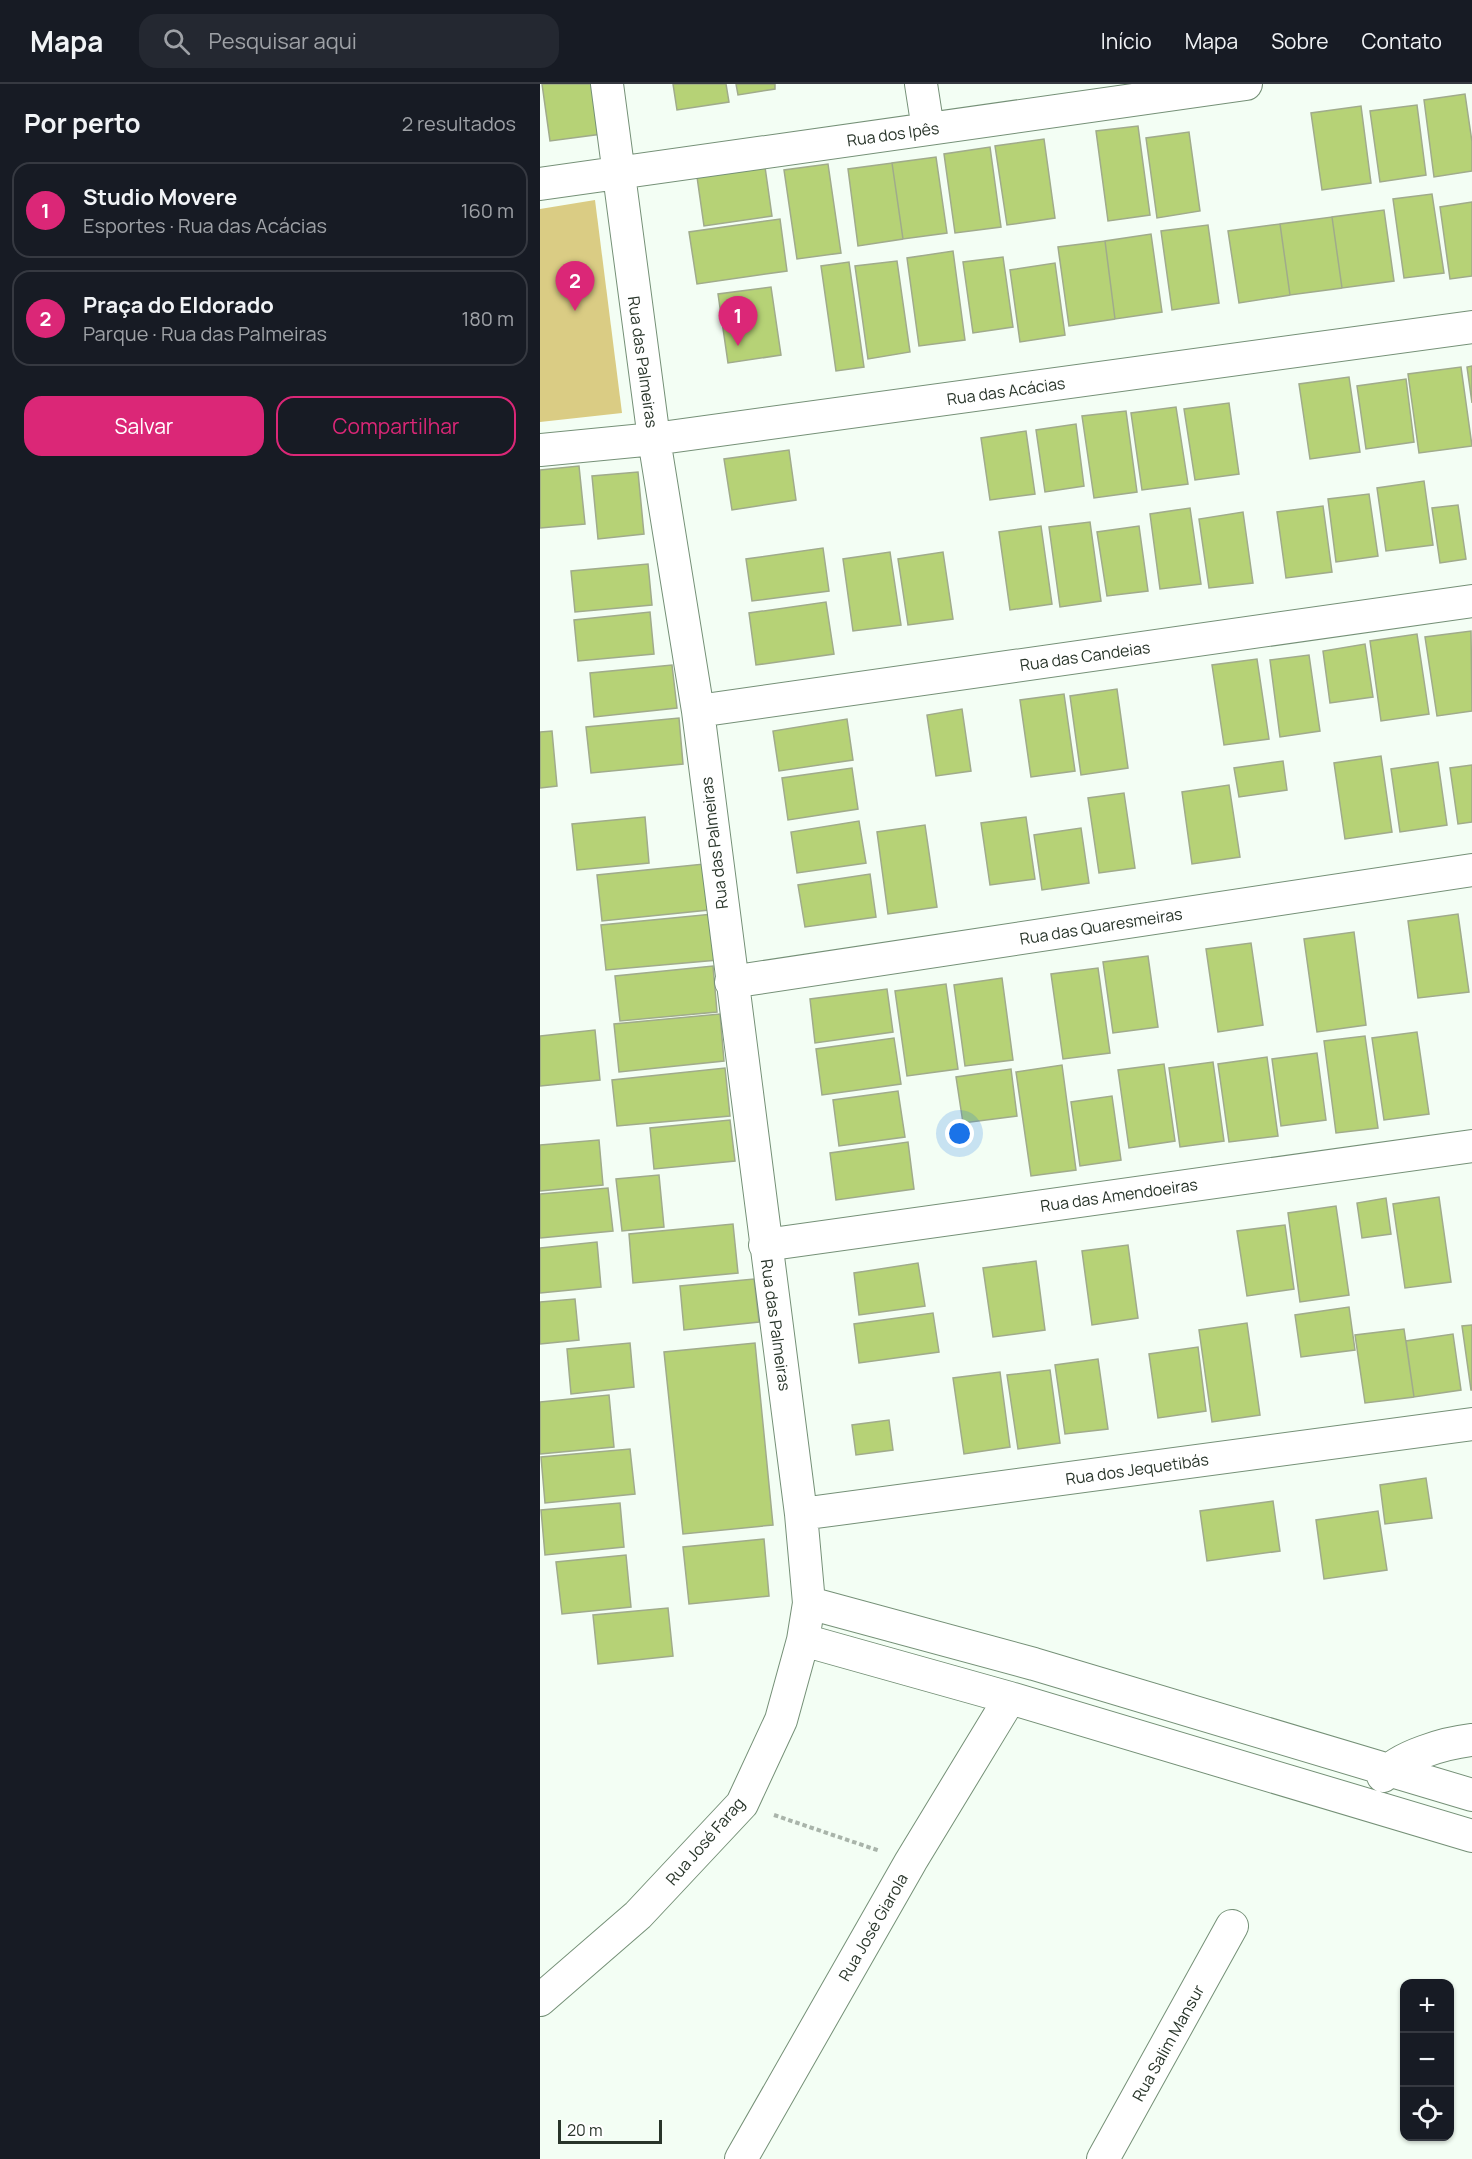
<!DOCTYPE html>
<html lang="pt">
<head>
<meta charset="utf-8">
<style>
	body { margin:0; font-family:Manrope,sans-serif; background:#242831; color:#f1f3f6 }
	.controls { position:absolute; right:18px; bottom:18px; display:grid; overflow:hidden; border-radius:12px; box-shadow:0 2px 4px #0004 }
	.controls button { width:54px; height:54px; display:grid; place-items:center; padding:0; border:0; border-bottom:2px solid #363941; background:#171b24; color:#f1f3f6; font:30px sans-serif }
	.scale { position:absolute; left:18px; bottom:15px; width:104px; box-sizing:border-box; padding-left:6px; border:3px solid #29352a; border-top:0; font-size:16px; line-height:21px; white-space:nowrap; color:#29352a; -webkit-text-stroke:4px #fff; paint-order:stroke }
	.you { position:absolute; left:420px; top:1050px; width:21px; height:21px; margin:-15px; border:4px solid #fff; border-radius:50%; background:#1a73e8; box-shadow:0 0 0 9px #1a73e833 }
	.badge { display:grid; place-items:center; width:39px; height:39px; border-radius:50%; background:#db2777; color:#fff; font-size:20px; font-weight:700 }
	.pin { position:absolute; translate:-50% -50px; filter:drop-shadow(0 2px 3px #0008) }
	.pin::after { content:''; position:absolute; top:32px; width:21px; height:18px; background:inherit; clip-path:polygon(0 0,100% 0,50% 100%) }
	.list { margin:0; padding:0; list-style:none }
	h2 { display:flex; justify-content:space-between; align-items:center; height:78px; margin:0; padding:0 24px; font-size:26px }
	h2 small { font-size:20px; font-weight:400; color:#9ea1a6 }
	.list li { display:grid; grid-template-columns:39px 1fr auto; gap:18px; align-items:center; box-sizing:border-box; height:96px; margin:0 12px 12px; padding:0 12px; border:2px solid #363941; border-radius:18px }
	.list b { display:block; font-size:22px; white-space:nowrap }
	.list p { margin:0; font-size:20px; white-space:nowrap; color:#9ea1a6 }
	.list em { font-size:20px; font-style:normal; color:#9ea1a6 }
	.actions { display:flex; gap:12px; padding:18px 24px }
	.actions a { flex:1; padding:14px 0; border:2px solid #db2777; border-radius:18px; text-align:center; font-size:21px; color:#db2777 }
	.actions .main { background:#db2777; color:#fff }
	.icon { flex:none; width:33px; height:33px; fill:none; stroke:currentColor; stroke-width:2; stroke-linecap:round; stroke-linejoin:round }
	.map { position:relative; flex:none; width:932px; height:2075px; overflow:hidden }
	header { display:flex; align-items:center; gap:36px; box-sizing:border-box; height:84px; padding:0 30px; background:#171b24; border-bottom:2px solid #363941 }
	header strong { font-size:28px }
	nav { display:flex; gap:33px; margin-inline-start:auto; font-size:21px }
	.search { width:420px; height:54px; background:#242831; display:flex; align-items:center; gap:15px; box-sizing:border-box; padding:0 21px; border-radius:18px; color:#9ea1a6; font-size:22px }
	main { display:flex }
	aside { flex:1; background:#171b24 }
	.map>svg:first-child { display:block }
	.green { fill:#dacc84 }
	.building { fill:#b6d276; stroke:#a0ab8b; stroke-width:1.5 }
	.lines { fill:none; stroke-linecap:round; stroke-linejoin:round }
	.street-casing { stroke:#759077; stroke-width:34 }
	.path { stroke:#a9b4aa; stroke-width:4; stroke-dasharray:4.5 3; stroke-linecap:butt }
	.street { stroke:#fff; stroke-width:32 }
	.labels { text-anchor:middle; stroke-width:5; stroke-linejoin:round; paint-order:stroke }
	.street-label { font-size:16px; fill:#29352a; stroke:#fff }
</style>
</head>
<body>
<header>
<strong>Mapa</strong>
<div class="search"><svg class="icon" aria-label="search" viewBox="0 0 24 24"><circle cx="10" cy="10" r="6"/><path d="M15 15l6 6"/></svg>Pesquisar aqui</div>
<nav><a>Início</a><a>Mapa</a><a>Sobre</a><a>Contato</a></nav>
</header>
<main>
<aside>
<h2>Por perto<small>2 resultados</small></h2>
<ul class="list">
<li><span class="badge">1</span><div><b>Studio Movere</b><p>Esportes · Rua das Acácias</p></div><em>160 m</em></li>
<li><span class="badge">2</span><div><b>Praça do Eldorado</b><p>Parque · Rua das Palmeiras</p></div><em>180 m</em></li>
</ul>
<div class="actions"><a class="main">Salvar</a><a>Compartilhar</a></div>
</aside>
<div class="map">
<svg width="932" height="2075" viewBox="0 0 932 2075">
	<rect width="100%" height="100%" fill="#f3fef4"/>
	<path class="green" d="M55,116L82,329L0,338V125Z"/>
	<path class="building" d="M2,0H55L62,50L10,57Z
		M133,0H186L189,18L137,26Z
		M196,0H235V5L198,11Z
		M925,10L932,58V87L894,93L884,16Z
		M877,21L886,91L840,98L830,27Z
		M821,22L831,99L782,106L771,29Z
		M598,42L610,131L568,137L556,47Z
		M649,48L660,127L617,134L606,54Z
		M504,55L515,134L467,141L455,62Z
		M450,63L461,143L415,149L404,70Z
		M396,73L407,149L363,155L352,79Z
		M352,79L363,155L318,162L308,85Z
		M288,80L301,169L257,175L244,86Z
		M225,83L232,132L164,142L157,93Z
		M892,110L904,189L864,194L853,115Z
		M932,118V192L910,195L900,123Z
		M844,126L854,197L802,204L792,133Z
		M792,133L802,204L750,211L740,140Z
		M240,135L247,187L157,200L149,148Z
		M740,140L750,211L699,219L688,147Z
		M668,141L679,219L632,226L621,147Z
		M611,150L622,228L575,235L565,157Z
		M565,157L575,235L529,242L518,163Z
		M413,167L425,256L379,262L367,174Z
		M463,173L473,243L433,249L423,178Z
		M357,177L370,268L328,275L315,182Z
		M309,178L324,283L296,287L281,182Z
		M515,179L525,251L480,258L470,186Z
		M231,203L241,271L188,279L178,210Z
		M932,282V319L927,283Z
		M921,283L932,362L879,369L868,290Z
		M809,293L820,368L770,375L759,300Z
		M866,295L874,358L826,365L817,302Z
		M689,319L699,390L655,396L644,325Z
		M636,323L648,400L602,406L591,329Z
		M586,327L597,408L554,414L542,332Z
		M536,340L544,402L505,408L496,346Z
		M486,347L495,410L450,416L441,354Z
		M249,366L256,416L192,426L184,375Z
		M39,382L45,440L0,444V386Z
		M98,388L104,450L58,455L52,392Z
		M884,397L893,461L846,467L837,404Z
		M829,410L838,472L796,478L788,415Z
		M918,421L926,475L900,479L892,424Z
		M783,422L792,488L746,494L737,428Z
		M650,424L661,500L620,505L610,430Z
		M703,428L713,499L669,504L659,435Z
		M550,438L561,517L520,523L509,443Z
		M501,442L512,520L470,526L459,448Z
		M599,442L608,507L567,512L557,448Z
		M283,464L289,507L212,517L206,475Z
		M350,468L361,541L313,547L303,475Z
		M403,468L413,535L368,541L358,475Z
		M108,480L112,521L35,528L31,487Z
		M286,518L294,570L216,581L209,529Z
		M110,528L114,570L38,577L34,536Z
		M931,547L932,627L897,632L885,553Z
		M877,550L889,630L841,637L830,557Z
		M825,560L833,613L790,619L783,567Z
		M769,571L780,647L740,653L730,576Z
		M717,575L729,655L684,661L672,581Z
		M132,581L137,624L54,633L50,589Z
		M577,605L588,684L541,691L530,612Z
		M524,610L535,687L491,693L480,616Z
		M422,625L431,687L396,692L387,631Z
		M139,634L143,680L51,689L46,643Z
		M307,635L313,676L239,687L233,647Z
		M12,647L17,702L0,704V648Z
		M841,672L852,748L805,755L794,679Z
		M743,677L747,706L699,713L694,684Z
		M898,678L907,741L860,748L851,685Z
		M932,681V738L918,740L910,684Z
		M312,684L318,725L248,736L242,694Z
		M689,701L700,773L652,780L642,708Z
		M584,709L595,784L559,789L548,714Z
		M105,733L109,779L37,786L32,740Z
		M486,733L495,795L450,801L441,739Z
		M319,737L326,779L257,789L251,748Z
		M385,741L397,823L348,830L337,748Z
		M541,744L549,799L502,806L494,751Z
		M164,780L169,826L62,837L57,791Z
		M330,790L336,833L265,843L258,801Z
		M173,830L178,876L66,886L61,841Z
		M918,830L929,908L878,914L868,837Z
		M814,848L826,941L777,948L764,855Z
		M711,859L723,941L678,948L666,865Z
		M608,872L618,943L573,949L563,878Z
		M173,882L177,928L80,937L75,892Z
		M558,884L570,969L523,975L511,890Z
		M462,894L473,976L425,982L414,901Z
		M406,900L418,985L367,992L355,907Z
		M347,905L353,948L275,959L270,915Z
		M180,930L184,977L79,988L74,940Z
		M55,946L60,996L0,1002V952Z
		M877,948L889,1030L844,1036L832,954Z
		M825,952L838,1044L796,1049L784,957Z
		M354,954L361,1000L282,1011L276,965Z
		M777,969L786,1036L741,1042L732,975Z
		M727,973L738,1052L689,1058L678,980Z
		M673,978L684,1057L640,1063L629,984Z
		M624,980L635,1057L589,1064L578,986Z
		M522,981L536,1086L491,1092L476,988Z
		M185,984L190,1032L77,1042L72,996Z
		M471,985L477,1032L423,1039L416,993Z
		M358,1007L365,1053L299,1062L293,1016Z
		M572,1012L581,1076L540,1082L531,1018Z
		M190,1036L195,1077L114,1085L110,1044Z
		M59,1056L63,1101L0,1107V1061Z
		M368,1058L374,1105L296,1116L290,1069Z
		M119,1091L124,1143L82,1147L76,1095Z
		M68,1104L73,1147L0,1154V1110Z
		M899,1113L911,1198L865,1204L853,1120Z
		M846,1114L851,1150L822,1154L817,1119Z
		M796,1122L809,1211L760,1218L748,1129Z
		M193,1140L198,1189L93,1199L89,1150Z
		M745,1141L754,1205L707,1212L697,1147Z
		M57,1158L61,1203L0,1209V1164Z
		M588,1161L598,1234L552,1241L542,1167Z
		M496,1177L505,1246L453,1253L443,1184Z
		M378,1179L385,1222L319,1231L314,1189Z
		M214,1195L219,1238L144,1246L140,1202Z
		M35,1215L39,1256L0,1260V1218Z
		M809,1223L815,1266L761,1273L755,1231Z
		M393,1229L399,1268L319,1279L314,1240Z
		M707,1239L720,1331L672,1338L659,1246Z
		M932,1241V1306H931L922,1242Z
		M864,1245L874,1313L825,1319L815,1251Z
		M913,1250L921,1306L874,1313L866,1257Z
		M90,1259L94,1303L31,1310L27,1265Z
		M215,1259L233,1441L143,1450L124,1268Z
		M658,1263L666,1327L618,1334L609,1270Z
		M558,1275L568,1345L525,1350L515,1281Z
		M510,1286L520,1359L478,1365L467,1291Z
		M460,1288L470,1363L424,1370L413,1294Z
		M69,1311L74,1363L0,1370V1318Z
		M349,1336L353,1366L316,1371L312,1341Z
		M90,1365L95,1410L5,1419L1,1373Z
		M886,1394L892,1434L845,1440L840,1401Z
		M733,1417L740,1467L667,1477L660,1427Z
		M80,1419L84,1463L5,1471L1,1426Z
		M838,1427L847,1486L784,1495L776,1436Z
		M224,1455L229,1512L149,1520L143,1463Z
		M86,1471L91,1523L22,1530L16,1478Z
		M128,1524L133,1572L58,1580L53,1531Z"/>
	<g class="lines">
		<defs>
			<path id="street" d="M381,0L388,45
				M0,100L706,0
				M0,366L114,355L932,243
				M158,627L932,517
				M191,898L932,786
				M225,1161L932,1062
				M261,1430L932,1340
				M269,1519L494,1580L932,1711
				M263,1556L470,1614L932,1752
				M843,1692C859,1672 906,1659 932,1656
				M0,1916L98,1831L202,1720L241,1636L263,1556L269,1519L261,1430L158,627L114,355L67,0
				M201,2075L371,1777L470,1614
				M563,2075L692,1842"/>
		</defs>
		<use href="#street" class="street-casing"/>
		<path class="path" d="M234,1731L340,1767"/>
		<use href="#street" class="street"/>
	</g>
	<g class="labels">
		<g class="street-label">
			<text transform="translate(353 50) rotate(-8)" y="6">Rua dos Ipês</text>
			<text transform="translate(103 278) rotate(82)" y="6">Rua das Palmeiras</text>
			<text transform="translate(466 307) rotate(-8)" y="6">Rua das Acácias</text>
			<text transform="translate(545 572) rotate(-8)" y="6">Rua das Candeias</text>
			<text transform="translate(174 759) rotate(-97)" y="6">Rua das Palmeiras</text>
			<text transform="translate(561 842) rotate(-9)" y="6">Rua das Quaresmeiras</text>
			<text transform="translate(579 1111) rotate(-8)" y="6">Rua das Amendoeiras</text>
			<text transform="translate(236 1241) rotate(82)" y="6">Rua das Palmeiras</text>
			<text transform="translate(597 1385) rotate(-8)" y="6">Rua dos Jequetibás</text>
			<text transform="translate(165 1757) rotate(-49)" y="6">Rua José Farag</text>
			<text transform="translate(333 1843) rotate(-60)" y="6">Rua José Giarola</text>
			<text transform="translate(628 1959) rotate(-61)" y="6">Rua Salim Mansur</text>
		</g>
	</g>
</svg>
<div class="controls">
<button>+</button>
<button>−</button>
<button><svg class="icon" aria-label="locate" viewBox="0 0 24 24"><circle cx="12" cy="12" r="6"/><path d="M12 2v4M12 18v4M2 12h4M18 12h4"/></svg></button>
</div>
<div class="scale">20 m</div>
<div class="you"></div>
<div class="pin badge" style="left:198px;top:262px">1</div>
<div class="pin badge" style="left:35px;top:227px">2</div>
</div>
</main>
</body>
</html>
